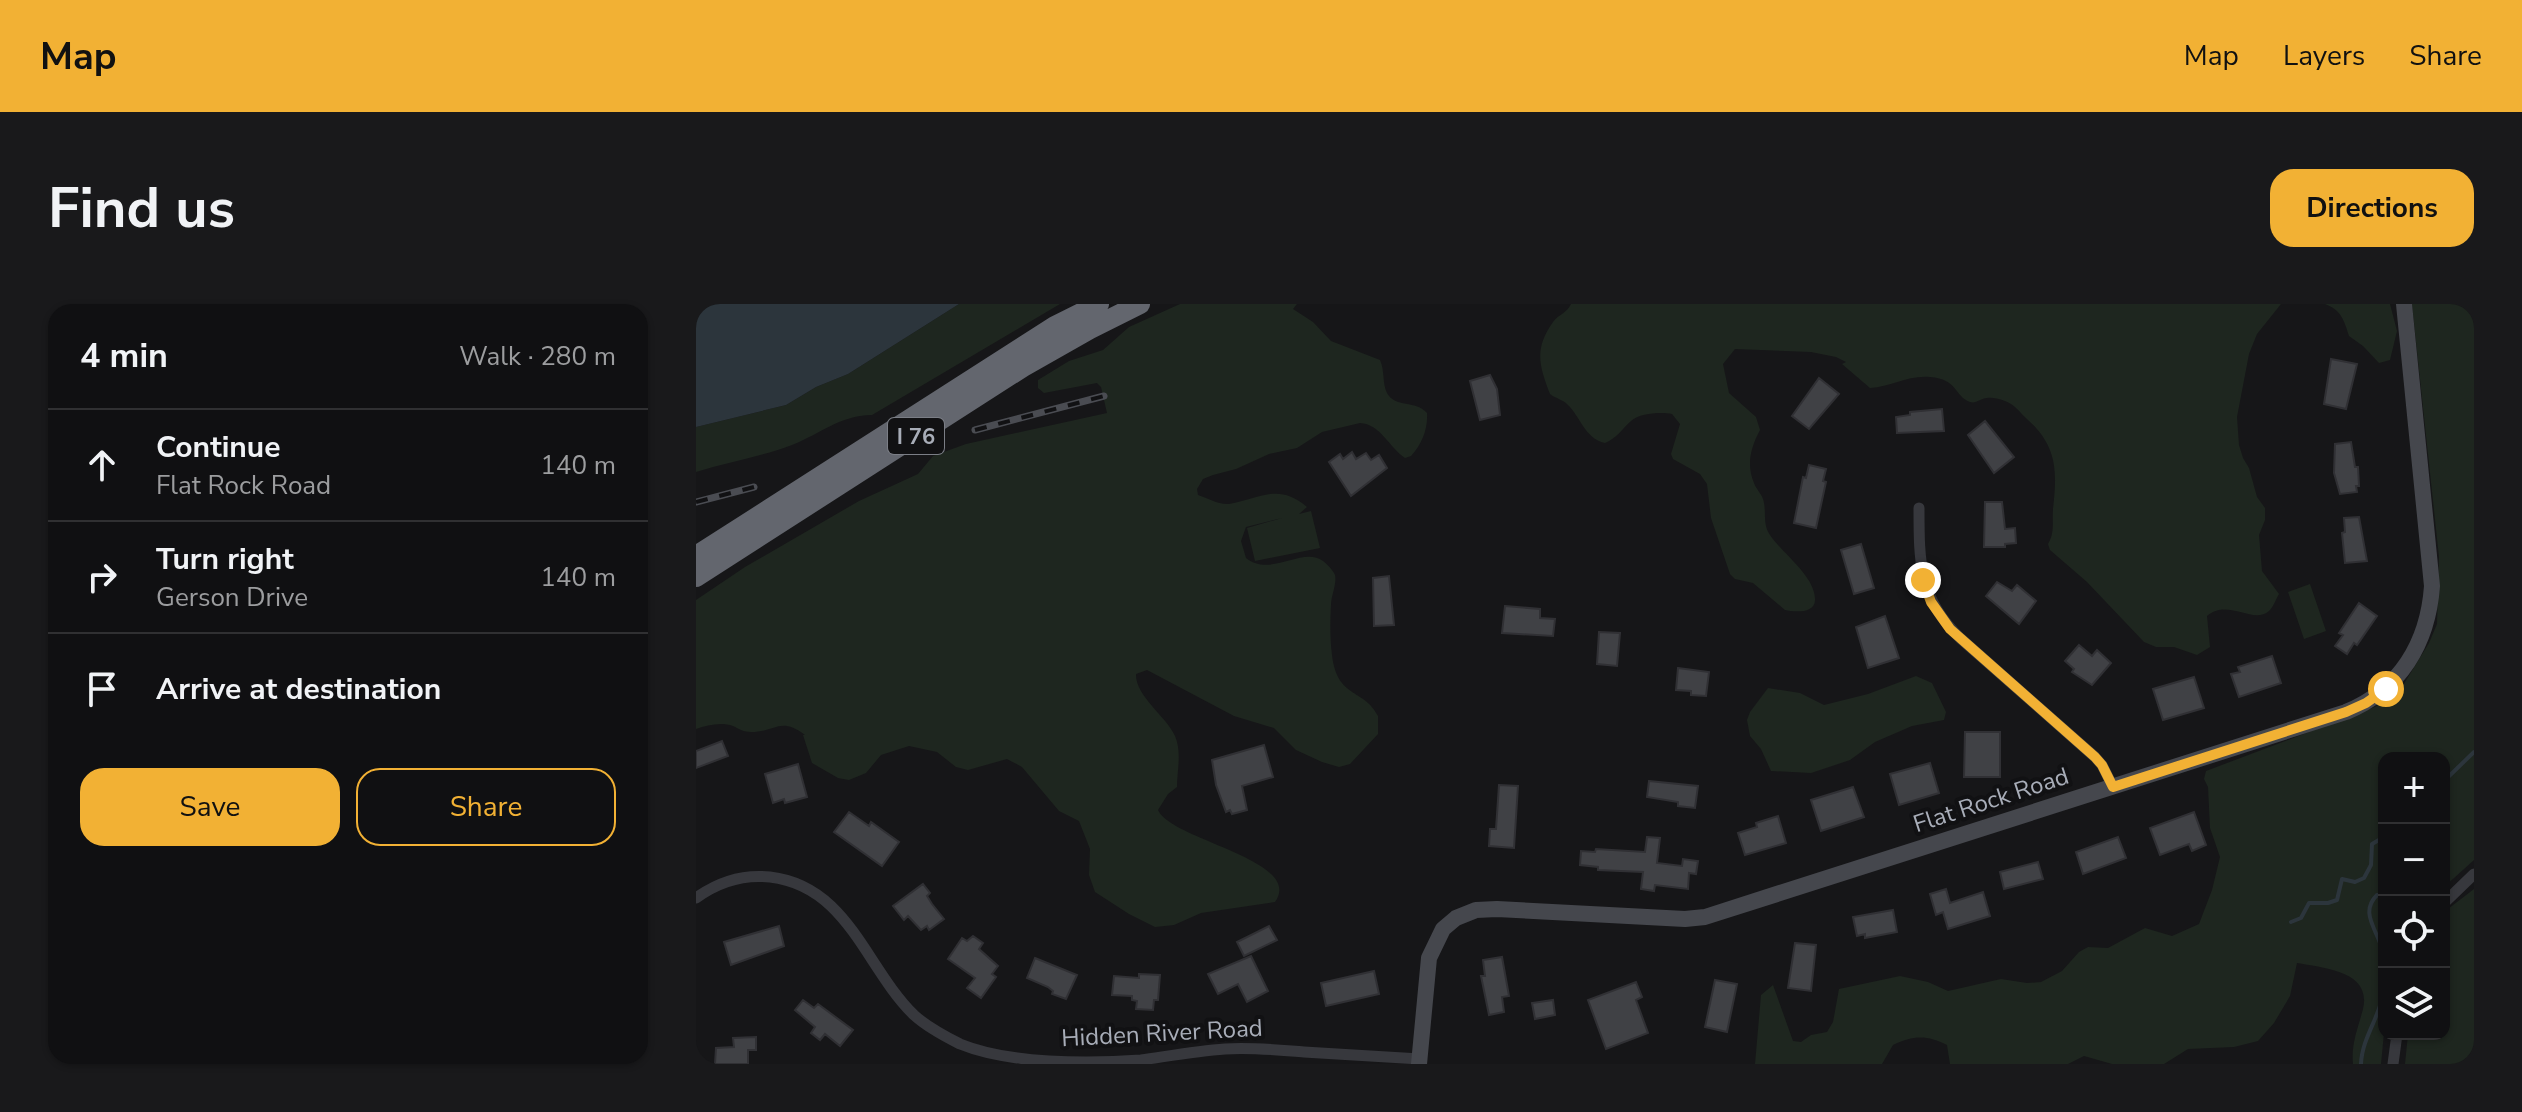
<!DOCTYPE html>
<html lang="en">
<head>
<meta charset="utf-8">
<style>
	body { margin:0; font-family:"Nunito Sans",sans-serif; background:#19191b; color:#f1f3f6 }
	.controls { position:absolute; right:24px; bottom:24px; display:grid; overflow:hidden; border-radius:16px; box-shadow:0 2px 6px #0004 }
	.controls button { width:72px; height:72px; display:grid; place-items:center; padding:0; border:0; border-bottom:2px solid #303032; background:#101012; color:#f1f3f6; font:40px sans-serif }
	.stop { position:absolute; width:24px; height:24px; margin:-18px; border:6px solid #f2b134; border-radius:50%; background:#fff }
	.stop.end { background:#f2b134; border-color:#fff; box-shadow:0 2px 8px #0008 }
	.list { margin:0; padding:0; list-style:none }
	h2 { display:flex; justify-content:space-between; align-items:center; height:104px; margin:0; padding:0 32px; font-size:34px }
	h2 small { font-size:26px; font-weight:400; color:#9c9d9f }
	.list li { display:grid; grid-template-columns:52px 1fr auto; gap:24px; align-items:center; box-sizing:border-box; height:112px; padding:0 32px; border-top:2px solid #303032 }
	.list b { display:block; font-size:30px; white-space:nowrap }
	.list p { margin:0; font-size:26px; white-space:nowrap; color:#9c9d9f }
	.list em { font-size:26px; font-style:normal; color:#9c9d9f }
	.actions { display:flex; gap:16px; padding:24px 32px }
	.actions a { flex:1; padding:18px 0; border:2px solid #f2b134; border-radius:24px; text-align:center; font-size:28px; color:#f2b134 }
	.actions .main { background:#f2b134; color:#111 }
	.icon { flex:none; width:44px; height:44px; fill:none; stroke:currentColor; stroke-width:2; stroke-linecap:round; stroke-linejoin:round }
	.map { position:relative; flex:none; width:1778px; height:760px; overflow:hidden; border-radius:24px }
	header { display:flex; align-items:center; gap:48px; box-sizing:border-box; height:112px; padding:0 40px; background:#f2b134; color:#111 }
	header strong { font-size:38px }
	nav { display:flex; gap:44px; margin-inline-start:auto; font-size:28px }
	.intro { display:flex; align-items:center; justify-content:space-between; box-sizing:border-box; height:192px; padding:0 48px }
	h1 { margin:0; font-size:56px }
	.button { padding:20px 36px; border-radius:24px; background:#f2b134; color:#111; font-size:28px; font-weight:700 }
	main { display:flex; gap:48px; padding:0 48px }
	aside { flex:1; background:#101012; border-radius:24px; box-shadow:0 2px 6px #0004 }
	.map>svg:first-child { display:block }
	.green { fill:#1e261f }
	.water { fill:#2c353c }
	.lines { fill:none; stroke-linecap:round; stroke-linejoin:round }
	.stream { stroke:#2c353c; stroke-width:4 }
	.building { fill:#404145; stroke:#303034; stroke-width:2 }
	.street { stroke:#37383d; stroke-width:11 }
	.secondary { stroke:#45474d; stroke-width:16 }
	.highway { stroke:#63666e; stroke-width:20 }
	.rail-casing { stroke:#4a4c52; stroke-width:7 }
	.rail { stroke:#111113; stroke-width:4; stroke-dasharray:12; stroke-linecap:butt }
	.route { stroke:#f2b134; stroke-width:10 }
	.labels { text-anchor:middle; stroke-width:8; stroke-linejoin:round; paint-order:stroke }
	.shield { fill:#111113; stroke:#7b7e86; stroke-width:2 }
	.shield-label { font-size:22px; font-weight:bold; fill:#a8adb8 }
	.street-label { font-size:24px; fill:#a8adb8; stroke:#111113 }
</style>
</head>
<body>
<header>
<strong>Map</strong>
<nav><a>Map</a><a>Layers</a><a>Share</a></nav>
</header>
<div class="intro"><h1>Find us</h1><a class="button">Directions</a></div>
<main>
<aside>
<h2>4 min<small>Walk · 280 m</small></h2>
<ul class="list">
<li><svg class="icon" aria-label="ahead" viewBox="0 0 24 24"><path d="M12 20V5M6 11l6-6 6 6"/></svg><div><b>Continue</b><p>Flat Rock Road</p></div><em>140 m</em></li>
<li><svg class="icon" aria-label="right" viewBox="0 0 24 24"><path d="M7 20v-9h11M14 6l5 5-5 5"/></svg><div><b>Turn right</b><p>Gerson Drive</p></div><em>140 m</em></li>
<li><svg class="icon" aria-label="arrive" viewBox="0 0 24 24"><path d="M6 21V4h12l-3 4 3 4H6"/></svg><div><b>Arrive at destination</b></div></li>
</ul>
<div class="actions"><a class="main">Save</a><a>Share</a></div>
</aside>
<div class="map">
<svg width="1778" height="760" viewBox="0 0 1778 760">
	<rect width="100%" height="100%" fill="#161618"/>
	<path class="green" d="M263,0H364L176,111C142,112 126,129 96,141C64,153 32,158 0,168V123L90,101L120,83L152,70Z
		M484,0H601L597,5L617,18L635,37L684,56C689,67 686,79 691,89C699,104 720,96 731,109C732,125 726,140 715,152L709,154C693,143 684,120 664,119L626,128L601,144L573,150L540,165L517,171L507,175L501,185L502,191C511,194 523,201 533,200C564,195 582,178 611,203L603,210L615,207L624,244L559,257L551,224L586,214L550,223L545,237L550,254C575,274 606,242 627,257C631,260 637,266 639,271C641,280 635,292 635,301C634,317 634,335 636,351C641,395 668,384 682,412V430L654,460L643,463L626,458L600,446L578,424L538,412L451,366L440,370C439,392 471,413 479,432C486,448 481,467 481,483L472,490L462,506C475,536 609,556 579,598L505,609L478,621L459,623L433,610L399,588L393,571L394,545L383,517L363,507L326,463L311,455L272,466L260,463L241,448L213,442L185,451L170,469L153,476L142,474L116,459L107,431H109C84,412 80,428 55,428C48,428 43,425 37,422C25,418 12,421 0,425V296L49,263L163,197L222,170L237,152L270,140L411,109L405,83L401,79L348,89L342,84V76L373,57L407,46L433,23Z
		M875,0H1585L1561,30L1553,50L1541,113L1543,141L1547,154L1553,164L1561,193L1569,204V216L1563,231L1566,267L1583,290C1580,295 1577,304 1573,307C1557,321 1532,294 1511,312L1514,343L1501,351L1478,343H1460L1448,338L1391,278L1354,246L1352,240C1359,228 1356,219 1357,205C1361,169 1362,143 1332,116C1324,109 1320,101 1309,97C1304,95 1296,93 1291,94C1285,94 1280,100 1274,98C1258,92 1262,75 1234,73C1212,71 1195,83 1174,84L1146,60L1150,58L1140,53L1115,48L1039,45L1027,60L1033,89L1060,113L1064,126C1055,143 1050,160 1058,179C1060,185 1065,189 1067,195C1071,207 1066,220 1074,231C1086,249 1119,272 1119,295C1120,310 1098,308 1089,306L1057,279L1039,275L1034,270L1015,214L1011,180L1004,170L977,155L975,150L984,120L976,110C965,108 944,109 935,117C926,125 921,134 909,139C888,134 885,113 871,100C867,96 859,94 854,90C843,61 838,45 857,18C863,10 871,9 875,0Z
		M1629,0H1694L1701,27L1694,56L1683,59L1667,42L1653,32C1648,16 1645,6 1629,0Z
		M1716,0H1778V556L1748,583V454H1688V729L1685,760H1657C1655,740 1662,724 1667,705C1676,667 1628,664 1601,659L1594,692L1578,719L1562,737L1538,743L1492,745L1468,760H1416L1388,752L1372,760H1254L1251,741C1232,731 1217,731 1197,741L1186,760H1059L1065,691L1077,681L1097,737L1105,738L1115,731L1131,728L1137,718L1143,685L1204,672L1232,678L1252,687L1305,675L1331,679L1345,678L1366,667L1383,648L1392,643L1412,644L1449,624L1476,632L1503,620L1516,586L1524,553L1514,524L1512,483L1508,475L1510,467L1679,403L1706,383L1733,339L1741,320L1743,253Z
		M1614,280L1630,327L1608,335L1592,288Z
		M1220,372L1236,379L1250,408L1248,416L1216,422L1179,438L1154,456L1115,469L1075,467L1065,445L1054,432L1051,416L1054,408L1072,384L1104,389L1128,401L1172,390Z
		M1778,585V760H1709L1712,730H1748V608Z"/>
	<path class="water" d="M0,0H263L152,70L120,83L90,101L0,123Z"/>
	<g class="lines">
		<path class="stream" d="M1748,477L1778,448
			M1688,593L1681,591C1665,607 1678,622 1684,639C1687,651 1687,665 1688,678
			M1595,618L1605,614L1613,599H1632L1641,596L1646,575L1659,578L1668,574L1675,561L1676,540L1688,533
			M1665,760C1666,733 1685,712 1688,685"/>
	</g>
	<path class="building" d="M1635,55L1661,60L1650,105L1628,100Z
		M794,71L801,85L804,111L784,116L774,77Z
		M1123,74L1143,90L1113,125L1096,112Z
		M1246,105L1248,127L1201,129L1200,113L1214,111V108Z
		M1289,117L1318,153L1298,169L1272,131Z
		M1655,138L1659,163H1662L1663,182H1660L1661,188L1644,190L1638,169L1639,140Z
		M656,148L660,155L670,149L675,156L683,151L691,164L655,192L633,158L644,150L647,155Z
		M1113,161L1130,165L1127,177L1130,178L1120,224L1098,219L1107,173L1110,174Z
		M1289,198H1306L1309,225L1319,224L1320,239L1309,240V243H1288Z
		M1663,213L1671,257L1649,259L1646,229L1649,228L1648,214Z
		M1165,240L1178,284L1158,290L1145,246Z
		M693,272L698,321L678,322L677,274Z
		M1301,278L1316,287L1321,281L1340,297L1323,320L1290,292Z
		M1663,299L1681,312L1661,341L1658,339L1651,350L1639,342L1647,331L1643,329Z
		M809,302L844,305V314L859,315L857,332L806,329Z
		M1189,312L1203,354L1172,364L1160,323Z
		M903,328L924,329L921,362L901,360Z
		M1383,341L1396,352L1401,346L1415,359L1396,381L1376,368L1378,365L1369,357Z
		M1576,352L1585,379L1543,393L1535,370L1544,368L1542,363Z
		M982,364L1013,368L1010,392L995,391V387L980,386Z
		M1498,373L1508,404L1467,416L1457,385Z
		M1269,428H1304V473H1268Z
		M26,437L32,452L0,464V447Z
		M568,441L577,473L546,482L551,506L536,510L534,506L530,508L520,481L516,456Z
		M1234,459L1243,489L1203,501L1194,470Z
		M102,460L111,493L89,499L88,495L77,499L69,470Z
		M953,477L1002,482L999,504L982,502V498L951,493Z
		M803,481L822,482L818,544L793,542L794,525H800Z
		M1157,483L1168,513L1125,527L1115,496Z
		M153,508L173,522L175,518L203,538L186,562L138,528Z
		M1498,508L1510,541L1496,547L1493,540L1464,551L1454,524Z
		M1082,512L1090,539L1049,551L1042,529L1061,523L1060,519Z
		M951,533L964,534L961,559L986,562L987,555L1002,557L1000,570L993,569L992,585L959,581L958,587L945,585L947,568L902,566V563L884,561L885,547L899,548L900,545L949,548Z
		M1422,533L1430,554L1387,570L1380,548Z
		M1342,558L1347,575L1308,585L1304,568Z
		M227,580L234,589L231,592L236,600L248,615L233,626L231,622L225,626L212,612L208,616L197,602Z
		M1250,585L1254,599L1287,588L1294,612L1252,625L1247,608L1240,611L1234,590Z
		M1197,606L1201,628L1169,634V630L1161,632L1157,613Z
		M83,622L88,642L35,661L28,638Z
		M573,622L581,636L548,652L541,638Z
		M277,632L287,639L283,645L302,662L296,670L300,673L285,694L271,684L279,674L252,655L266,634L271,637Z
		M1099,639L1120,641L1115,687L1092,684Z
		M555,652L572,687L551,698L542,680L522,690L512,670Z
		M806,653L813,692L806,693L808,708L793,711L785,672H789L787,656Z
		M339,654L381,671L370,695L356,690L357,687L352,683L331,674Z
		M678,667L683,690L630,702L625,679Z
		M443,670L464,671L462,696H458L457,706L440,705L441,697L436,696V692L416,691L418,672L443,674Z
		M1019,676L1041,680L1031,728L1009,723Z
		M940,678L946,693L940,696L952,729L910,745L892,696Z
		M107,696L118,704L122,700L157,726L144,742L129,730L124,736L115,729L119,723L99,706Z
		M857,696L859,711L839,715L836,699Z
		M60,733V746H52V760H19L20,744L38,743L37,734Z"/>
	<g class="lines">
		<path class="street" d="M1223,204C1223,258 1223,295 1264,334L1399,453L1406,461L1417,483
			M0,594C22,578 46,570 74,573C152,582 169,663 218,711C231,723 248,732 264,740C313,760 392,760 445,756C473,752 501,747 529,745C555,743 582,746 608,748C647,750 685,753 724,755
			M1748,599L1778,570
			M1697,760L1701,730"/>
		<path class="secondary" d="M723,760L733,654L747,625L760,614L780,606L801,605L989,615L1009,613L1650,408C1704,386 1732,339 1736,282L1708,0"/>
		<path class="highway" d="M0,252L359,22L403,0
			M0,273L327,63L394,25L444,0"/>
		<defs>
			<path id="rail" d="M279,126L408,92
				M0,198L58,183"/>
		</defs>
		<use href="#rail" class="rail-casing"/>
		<use href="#rail" class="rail"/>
	</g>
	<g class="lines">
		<path class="route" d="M1227,276L1235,298L1254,325L1399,453L1406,461L1417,483L1650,408L1670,399L1690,385"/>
	</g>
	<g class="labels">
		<rect class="shield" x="192" y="114" width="56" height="36" rx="6"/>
		<g class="shield-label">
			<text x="220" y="140">I 76</text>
		</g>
		<g class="street-label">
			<text transform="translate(1295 496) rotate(-18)" y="8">Flat Rock Road</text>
			<text transform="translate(466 729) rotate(-3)" y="8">Hidden River Road</text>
		</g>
	</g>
</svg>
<div class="controls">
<button>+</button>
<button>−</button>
<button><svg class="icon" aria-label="locate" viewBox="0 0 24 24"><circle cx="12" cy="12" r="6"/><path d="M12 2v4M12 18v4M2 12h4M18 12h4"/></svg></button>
<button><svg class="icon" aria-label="layers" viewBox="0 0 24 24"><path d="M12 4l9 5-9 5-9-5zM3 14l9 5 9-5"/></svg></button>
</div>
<div class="stop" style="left:1690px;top:385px"></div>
<div class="stop end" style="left:1227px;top:276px"></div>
</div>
</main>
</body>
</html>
